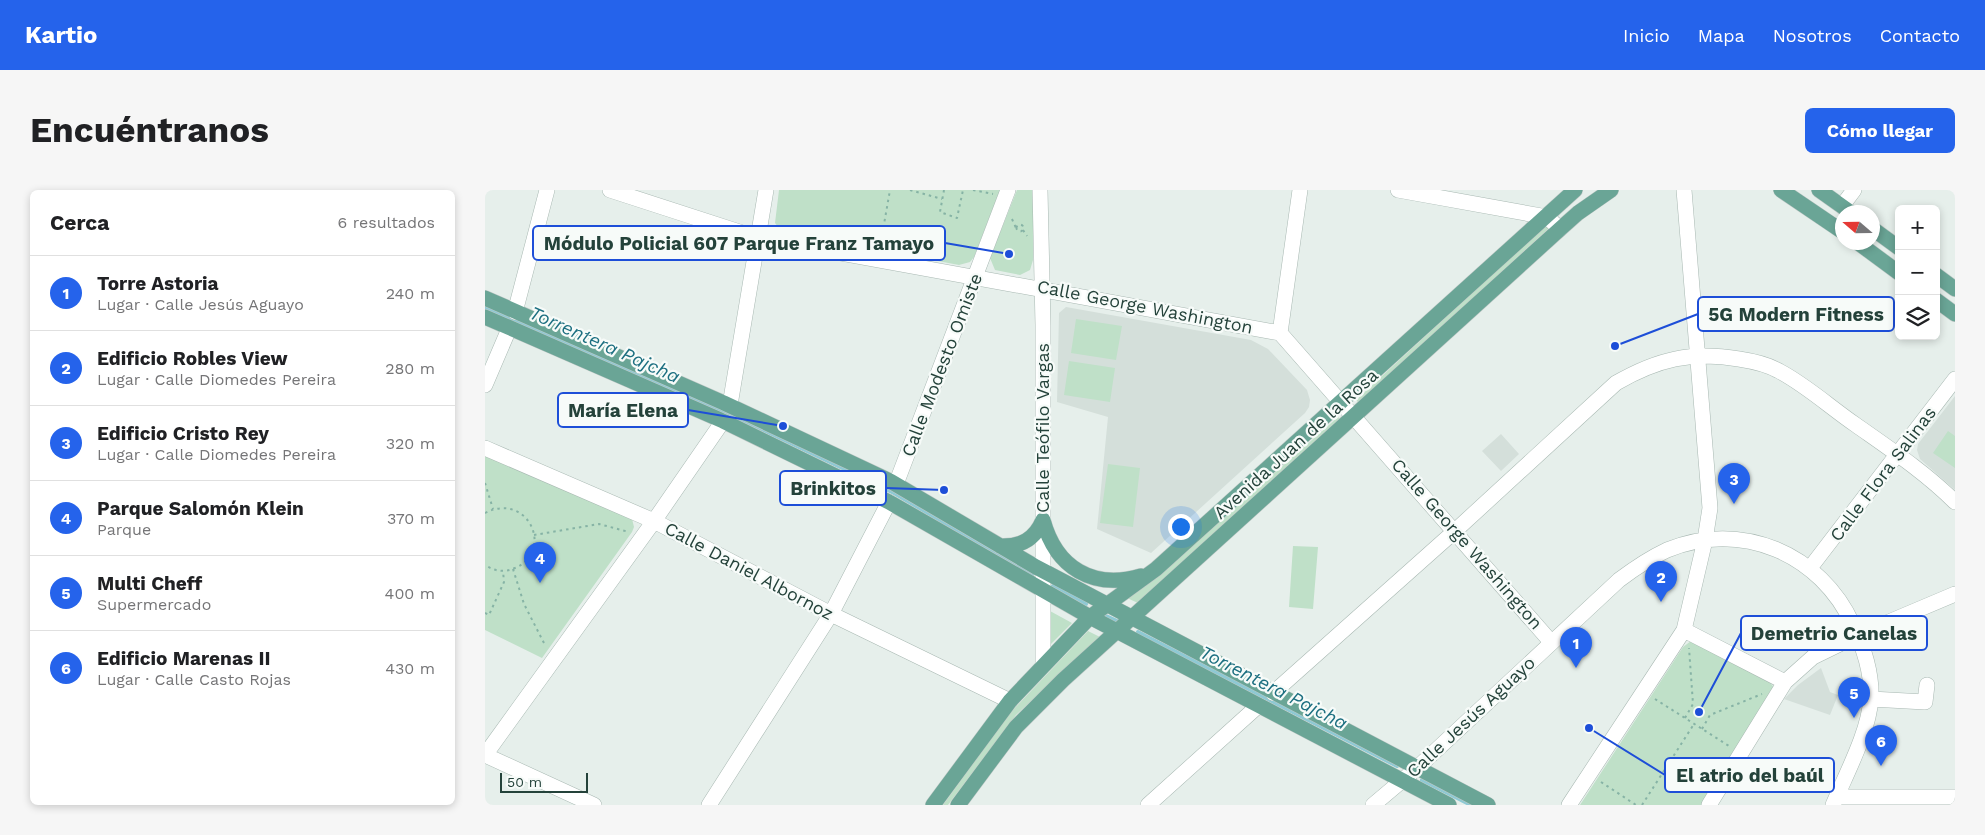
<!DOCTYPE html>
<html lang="es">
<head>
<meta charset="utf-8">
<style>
	body { margin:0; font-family:"Work Sans",sans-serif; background:#f6f6f6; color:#202124 }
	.controls { position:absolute; right:15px; top:15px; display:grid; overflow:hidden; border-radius:8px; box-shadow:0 2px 8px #0003 }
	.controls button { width:45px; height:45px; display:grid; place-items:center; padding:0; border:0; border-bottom:1px solid #e0e0e0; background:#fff; color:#202124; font:25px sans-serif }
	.compass { position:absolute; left:1350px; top:15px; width:45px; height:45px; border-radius:50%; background:#fff; box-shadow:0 2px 8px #0003; rotate:290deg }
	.scale { position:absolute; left:15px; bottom:12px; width:88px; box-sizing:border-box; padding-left:5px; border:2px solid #24423a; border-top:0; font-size:14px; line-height:18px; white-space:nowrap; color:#24423a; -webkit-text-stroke:4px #f7fbf9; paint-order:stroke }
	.you { position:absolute; left:695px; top:336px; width:18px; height:18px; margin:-12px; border:4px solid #fff; border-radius:50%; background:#1a73e8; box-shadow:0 0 0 8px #1a73e833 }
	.badge { display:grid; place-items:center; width:32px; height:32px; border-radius:50%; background:#2563eb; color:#fff; font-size:16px; font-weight:700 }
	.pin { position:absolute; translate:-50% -41px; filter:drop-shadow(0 1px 2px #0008) }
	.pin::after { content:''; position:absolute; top:26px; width:18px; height:15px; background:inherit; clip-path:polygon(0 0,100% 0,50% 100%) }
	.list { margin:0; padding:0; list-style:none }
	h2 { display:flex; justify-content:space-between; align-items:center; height:65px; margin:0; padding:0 20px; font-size:21px }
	h2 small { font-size:16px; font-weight:400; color:#757577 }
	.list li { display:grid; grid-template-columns:32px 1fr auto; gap:15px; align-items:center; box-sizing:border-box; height:75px; padding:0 20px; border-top:1px solid #e0e0e0 }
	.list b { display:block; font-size:19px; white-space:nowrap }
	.list p { margin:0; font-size:16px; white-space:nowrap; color:#757577 }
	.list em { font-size:16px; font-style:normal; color:#757577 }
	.icon { flex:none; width:28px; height:28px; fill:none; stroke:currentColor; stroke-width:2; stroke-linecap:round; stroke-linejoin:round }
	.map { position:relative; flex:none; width:1470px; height:615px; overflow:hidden; border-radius:8px }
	header { display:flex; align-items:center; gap:30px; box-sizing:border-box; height:70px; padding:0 25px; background:#2563eb; color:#fff }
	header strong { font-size:24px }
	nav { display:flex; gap:28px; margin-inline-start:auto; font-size:18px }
	.intro { display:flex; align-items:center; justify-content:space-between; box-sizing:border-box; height:120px; padding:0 30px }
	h1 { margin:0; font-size:35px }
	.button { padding:12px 22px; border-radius:8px; background:#2563eb; color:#fff; font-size:18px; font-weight:700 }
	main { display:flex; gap:30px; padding:0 30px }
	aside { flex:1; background:#fff; border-radius:8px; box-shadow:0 2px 8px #0003 }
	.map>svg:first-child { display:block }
	.built { fill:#d4dfda }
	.green { fill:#bfe0c8 }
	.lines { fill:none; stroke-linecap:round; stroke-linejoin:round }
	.stream { stroke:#8ec9d4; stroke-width:4 }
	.minor-casing { stroke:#a8b8b2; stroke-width:16 }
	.major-casing { stroke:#c2cac8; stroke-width:16 }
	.path { stroke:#86b3a5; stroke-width:2; stroke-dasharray:2.5 4; stroke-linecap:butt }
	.minor { stroke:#fff; stroke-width:15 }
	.major { stroke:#6aa596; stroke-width:15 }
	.labels { text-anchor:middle; stroke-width:4.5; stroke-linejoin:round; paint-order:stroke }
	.street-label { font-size:18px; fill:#24423a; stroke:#f7fbf9 }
	.water-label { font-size:19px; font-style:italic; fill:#1c6f80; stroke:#f7fbf9 }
	.leader { fill:none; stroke:#1d4ed8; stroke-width:2 }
	.callout-dot { fill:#1d4ed8; stroke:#f7fbf9; stroke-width:2 }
	.callout { fill:#f7fbf9; stroke:#1d4ed8; stroke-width:2 }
	.callout-label { font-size:19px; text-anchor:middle; font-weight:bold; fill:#24423a }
</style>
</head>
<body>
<header>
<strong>Kartio</strong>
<nav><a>Inicio</a><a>Mapa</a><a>Nosotros</a><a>Contacto</a></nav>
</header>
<div class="intro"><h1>Encuéntranos</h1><a class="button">Cómo llegar</a></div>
<main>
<aside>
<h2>Cerca<small>6 resultados</small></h2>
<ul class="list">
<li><span class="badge">1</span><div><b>Torre Astoria</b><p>Lugar · Calle Jesús Aguayo</p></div><em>240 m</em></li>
<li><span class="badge">2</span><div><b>Edificio Robles View</b><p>Lugar · Calle Diomedes Pereira</p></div><em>280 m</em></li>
<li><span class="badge">3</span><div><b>Edificio Cristo Rey</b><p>Lugar · Calle Diomedes Pereira</p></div><em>320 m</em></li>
<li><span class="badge">4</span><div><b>Parque Salomón Klein</b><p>Parque</p></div><em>370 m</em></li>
<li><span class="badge">5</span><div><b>Multi Cheff</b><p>Supermercado</p></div><em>400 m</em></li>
<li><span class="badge">6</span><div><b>Edificio Marenas II</b><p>Lugar · Calle Casto Rojas</p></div><em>430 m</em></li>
</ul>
</aside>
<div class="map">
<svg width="1470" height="615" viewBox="0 0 1470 615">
	<rect width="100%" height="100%" fill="#e6efeb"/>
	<path class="built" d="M581,117L766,150L783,159L822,200L825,210L824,217L820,223L666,363L612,339L623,227L572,212L574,123Z
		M1470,206V300L1435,269L1432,260L1433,254Z
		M1016,244L1034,264L1016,281L997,261Z
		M1336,478L1345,502L1353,505L1345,525L1299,509L1313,495Z"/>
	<path class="green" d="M294,0H515L489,67L485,72L474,75L296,41L290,33Z
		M532,0H548V70L545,80L535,85L510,80L505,68Z
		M1061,35L1064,38L874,213L871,210Z
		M591,129L637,136L631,170L586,163Z
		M584,171L630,178L625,212L579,205Z
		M853,227L856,230L653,413L642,408L674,385Z
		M1463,241L1470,246V278L1448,263Z
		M0,265L147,329L149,337L147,342L57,468L0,440Z
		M623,274L655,278L648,337L615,333Z
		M808,356L833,357L828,419L804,417Z
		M565,421L587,433L565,455Z
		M603,441L615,447L531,525L463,615H458L524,524Z
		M1206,451L1284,491L1290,499L1217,615H1095L1198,457Z"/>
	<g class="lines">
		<path class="stream" d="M0,117L243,223L409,303L547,385
			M568,396L601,414
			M621,426L632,431
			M653,442L912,576
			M937,590L986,615"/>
		<defs>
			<path id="minor" d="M125,0L273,48L795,143L1066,452
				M555,0L558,135V476
				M913,0L1062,27L1075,39
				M1357,16L1369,0
				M30,122L62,0
				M795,143L815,0
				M0,195L24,139
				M245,215L281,0
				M0,258L169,331L346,424L525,511
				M411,294L523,0
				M1325,378L1470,189
				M1199,440L1300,492
				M788,503L971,340L1131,193C1173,169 1206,161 1254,169C1267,171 1282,174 1294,181C1321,195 1346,218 1371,235C1405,259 1441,283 1470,312
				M1386,509L1440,512L1442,495
				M0,565L169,331L238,231
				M0,565L109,615
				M1352,607H1470
				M224,615L346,424L404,312
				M663,615L773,516
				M888,615L932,578L1134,390C1150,378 1165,368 1182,360C1256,329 1336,364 1368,435C1379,458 1387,483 1386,508C1384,542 1361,584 1348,615
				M1084,615L1199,440L1220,350L1225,318L1199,0
				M1224,615L1300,492L1328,467L1373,445L1470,404"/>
			<path id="major" d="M1296,0L1358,42
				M1334,0L1365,22
				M1388,39L1414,58
				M1372,52L1414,83
				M1451,85L1470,99
				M0,108L239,213L405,291L551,377L1003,615
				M1451,110L1470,124
				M0,127L238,231L404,312L605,427L964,615
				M558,330C571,378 608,400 656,386
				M515,356C536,357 550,349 558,330
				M448,615L525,511L605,427L671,379L1090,0
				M473,615L531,537L578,490L1075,39L1093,23L1126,0"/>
		</defs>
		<use href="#minor" class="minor-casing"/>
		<use href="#major" class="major-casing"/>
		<path class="path" d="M425,0L457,9
			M459,0L455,22L472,28L478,0
			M488,0L508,4
			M527,29L531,38
			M531.5 38a3.5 3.5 0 1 1 7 0a3.5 3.5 0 1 1-7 0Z
			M538,40L542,46
			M395,57L405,0
			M0,293L8,319
			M0,323C43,301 70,361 30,378C19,383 9,381 0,375
			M49,345L114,334L144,342
			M28,379L39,414L60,455
			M0,423L4,425L19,392L18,381
			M1170,509L1244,556
			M1200,528L1208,514L1204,458
			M1217,539L1225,525L1277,504
			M1116,592L1151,615
			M1157,615L1209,534"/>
		<use href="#minor" class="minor"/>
		<use href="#major" class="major"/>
	</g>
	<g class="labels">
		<g class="street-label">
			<text transform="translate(660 117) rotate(11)" y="6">Calle George Washington</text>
			<text transform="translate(457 175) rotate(-69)" y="6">Calle Modesto Omiste</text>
			<text transform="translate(558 238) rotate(-90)" y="6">Calle Teófilo Vargas</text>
			<text transform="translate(811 254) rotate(-42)" y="6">Avenida Juan de la Rosa</text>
			<text transform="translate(1398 284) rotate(-53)" y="6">Calle Flora Salinas</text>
			<text transform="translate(982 354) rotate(49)" y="6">Calle George Washington</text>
			<text transform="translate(264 381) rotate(28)" y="6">Calle Daniel Albornoz</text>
			<text transform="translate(986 527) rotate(-43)" y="6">Calle Jesús Aguayo</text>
		</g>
		<g class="water-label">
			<text transform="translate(120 154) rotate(24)" y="7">Torrentera Pajcha</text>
			<text transform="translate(789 497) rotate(27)" y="7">Torrentera Pajcha</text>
		</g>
	</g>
	<path class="leader" d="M524 64L460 53M1130 156L1213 124M298 236L203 220M459 300L401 298M1214 522L1256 443M1104 538L1180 585"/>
	<g class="callout-dot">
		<circle cx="524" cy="64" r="5"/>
		<circle cx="1130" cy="156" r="5"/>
		<circle cx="298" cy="236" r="5"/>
		<circle cx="459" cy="300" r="5"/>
		<circle cx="1214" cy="522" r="5"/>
		<circle cx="1104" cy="538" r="5"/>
	</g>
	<g class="callout">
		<rect x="48" y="36" width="412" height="34" rx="5"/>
		<rect x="1213" y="107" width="196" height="34" rx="5"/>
		<rect x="73" y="203" width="130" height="34" rx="5"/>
		<rect x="295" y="281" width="106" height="34" rx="5"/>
		<rect x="1256" y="426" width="186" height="34" rx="5"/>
		<rect x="1180" y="568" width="169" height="34" rx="5"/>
	</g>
	<g class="callout-label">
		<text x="254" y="60">Módulo Policial 607 Parque Franz Tamayo</text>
		<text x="1311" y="131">5G Modern Fitness</text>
		<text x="138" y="227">María Elena</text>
		<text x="348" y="305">Brinkitos</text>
		<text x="1349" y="450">Demetrio Canelas</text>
		<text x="1265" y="592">El atrio del baúl</text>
	</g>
</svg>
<div class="controls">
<button>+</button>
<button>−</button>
<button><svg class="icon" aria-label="layers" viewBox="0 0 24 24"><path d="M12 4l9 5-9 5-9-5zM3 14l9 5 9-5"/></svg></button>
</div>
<svg class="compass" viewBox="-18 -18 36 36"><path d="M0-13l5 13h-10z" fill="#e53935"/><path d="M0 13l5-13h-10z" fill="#757577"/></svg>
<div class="scale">50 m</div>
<div class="you"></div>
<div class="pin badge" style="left:1091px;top:478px">1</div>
<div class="pin badge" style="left:1176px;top:412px">2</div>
<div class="pin badge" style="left:1249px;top:314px">3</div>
<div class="pin badge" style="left:55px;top:393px">4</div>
<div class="pin badge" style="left:1369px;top:528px">5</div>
<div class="pin badge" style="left:1396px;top:576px">6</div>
</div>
</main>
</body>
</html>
